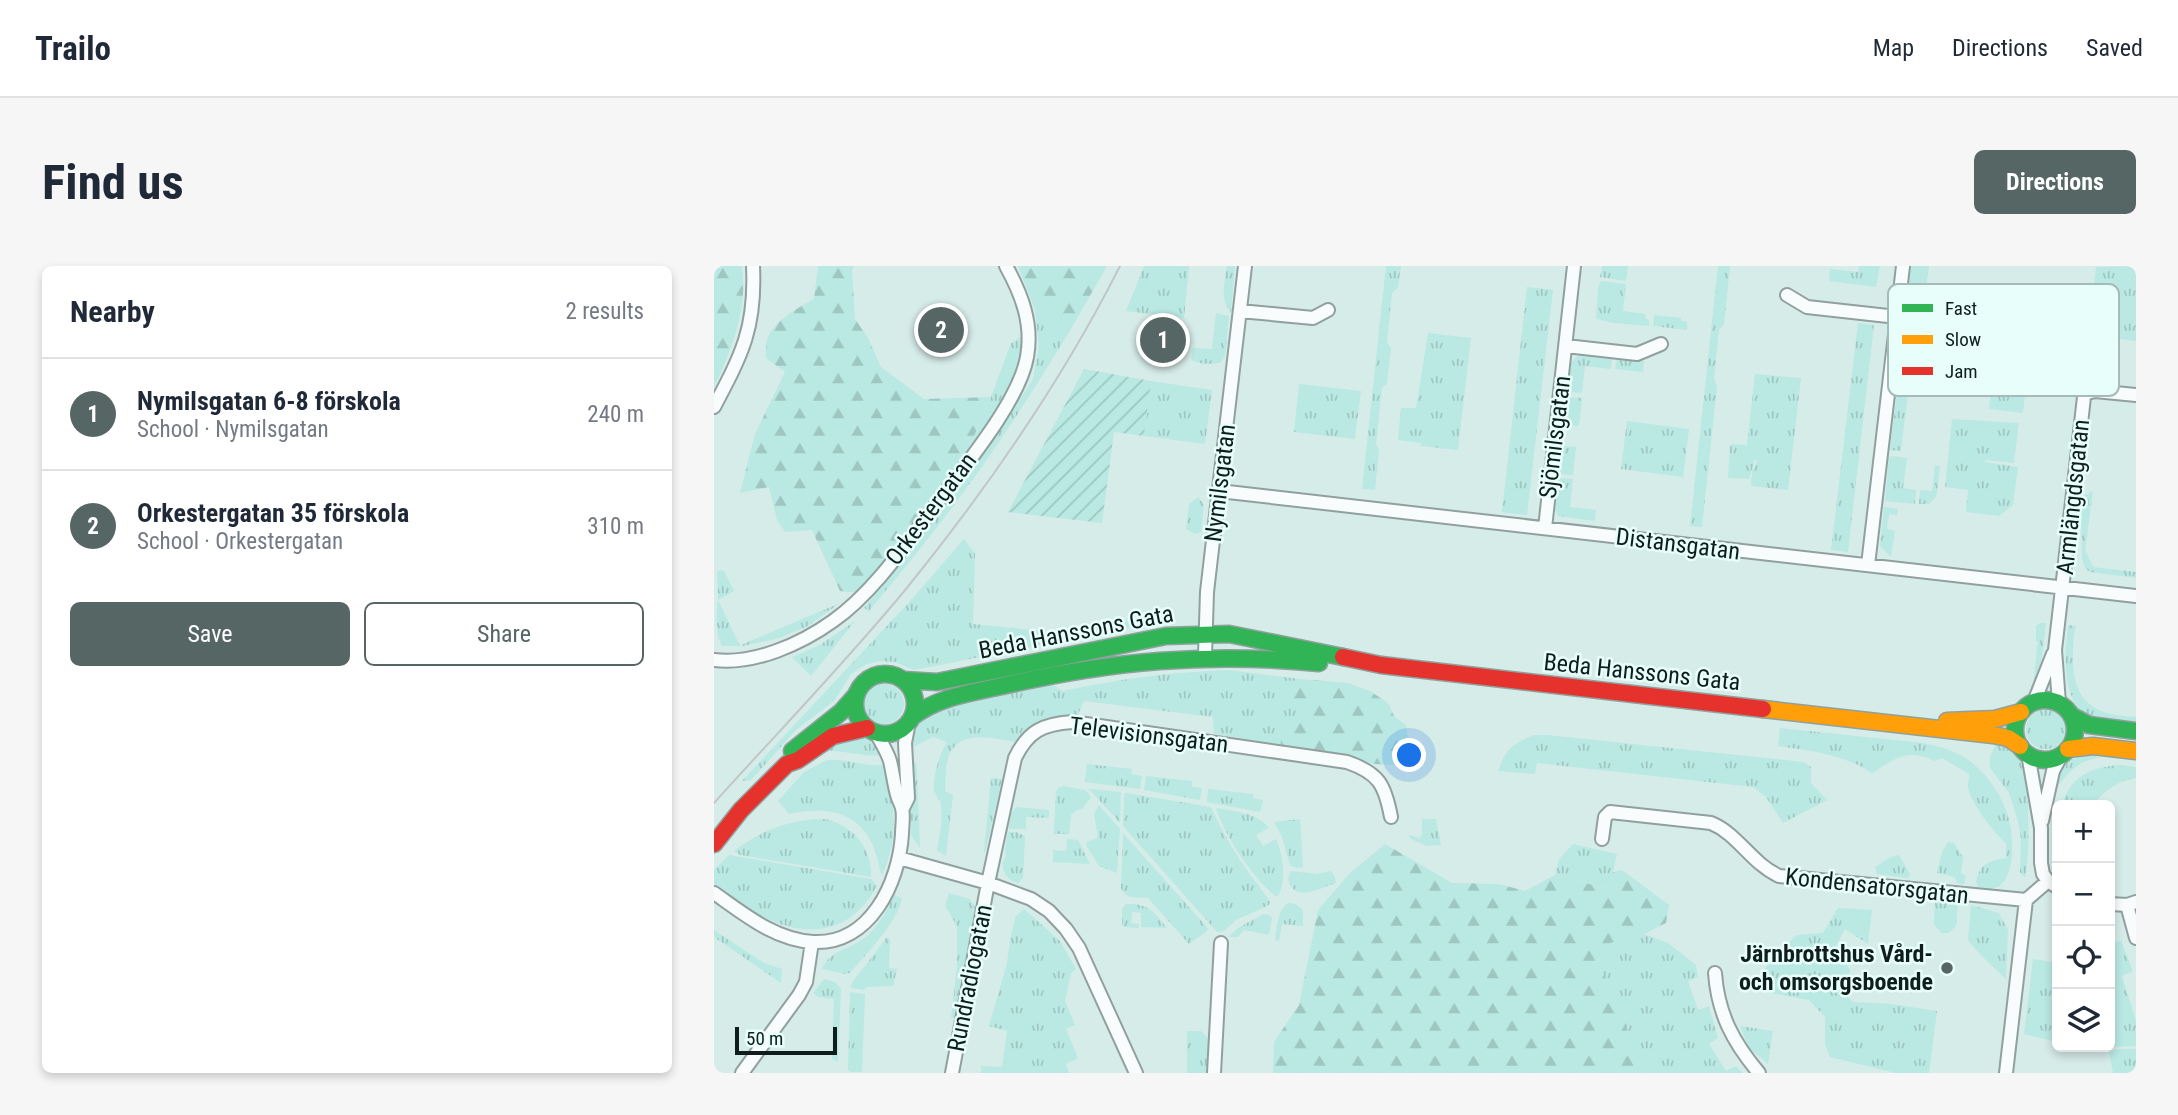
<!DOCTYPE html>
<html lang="en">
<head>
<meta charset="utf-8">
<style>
	body { margin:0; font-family:"Roboto Condensed",sans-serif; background:#f6f6f7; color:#1f2937 }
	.controls { position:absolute; right:21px; bottom:21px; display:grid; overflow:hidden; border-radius:10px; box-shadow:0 4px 10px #0003 }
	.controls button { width:63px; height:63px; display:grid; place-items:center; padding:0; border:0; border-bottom:2px solid #e0e1e3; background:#fff; color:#1f2937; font:35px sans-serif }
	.scale { position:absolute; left:21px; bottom:18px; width:102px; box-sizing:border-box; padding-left:7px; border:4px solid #0f1e1c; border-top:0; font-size:19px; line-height:24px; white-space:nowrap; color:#0f1e1c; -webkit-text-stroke:5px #e7fefb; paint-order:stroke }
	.you { position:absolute; left:696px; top:490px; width:24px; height:24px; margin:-18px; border:5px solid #fff; border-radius:50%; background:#1a73e8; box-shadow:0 0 0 10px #1a73e833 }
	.badge { display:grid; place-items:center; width:46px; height:46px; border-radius:50%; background:#556664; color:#fff; font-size:23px; font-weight:700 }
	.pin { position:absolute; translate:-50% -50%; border:4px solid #fff; box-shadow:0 2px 7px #0006 }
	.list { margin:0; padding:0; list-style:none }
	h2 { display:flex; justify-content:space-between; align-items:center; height:91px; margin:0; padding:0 28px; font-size:30px }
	h2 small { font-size:23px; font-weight:400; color:#747a83 }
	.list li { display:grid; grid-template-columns:46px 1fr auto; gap:21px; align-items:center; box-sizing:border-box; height:112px; padding:0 28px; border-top:2px solid #e0e1e3 }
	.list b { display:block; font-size:26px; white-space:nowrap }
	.list p { margin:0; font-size:23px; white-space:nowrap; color:#747a83 }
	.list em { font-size:23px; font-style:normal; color:#747a83 }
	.actions { display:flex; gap:14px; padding:21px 28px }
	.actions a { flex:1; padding:16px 0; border:2px solid #556664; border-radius:10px; text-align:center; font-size:24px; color:#556664 }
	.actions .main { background:#556664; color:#fff }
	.icon { flex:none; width:38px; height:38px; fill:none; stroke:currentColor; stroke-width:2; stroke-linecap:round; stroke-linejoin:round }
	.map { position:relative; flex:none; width:1422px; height:807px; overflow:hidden; border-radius:10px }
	header { display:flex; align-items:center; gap:42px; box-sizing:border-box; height:98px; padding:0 35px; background:#fff; border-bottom:2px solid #e0e1e3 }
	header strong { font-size:33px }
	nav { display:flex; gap:38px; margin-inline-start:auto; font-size:24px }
	.intro { display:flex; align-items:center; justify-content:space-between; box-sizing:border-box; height:168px; padding:0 42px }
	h1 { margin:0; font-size:49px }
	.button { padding:18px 32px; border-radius:10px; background:#556664; color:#fff; font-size:24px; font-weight:700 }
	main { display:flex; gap:42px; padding:0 42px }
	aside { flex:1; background:#fff; border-radius:10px; box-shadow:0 4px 10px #0003 }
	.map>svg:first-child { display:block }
	.grass { fill:url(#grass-tufts) }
	.forest { fill:url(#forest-firs) }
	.garden { fill:url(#garden-furrows) }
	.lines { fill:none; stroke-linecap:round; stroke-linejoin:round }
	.street-casing { stroke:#90a09e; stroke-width:16 }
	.fast-casing { stroke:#90a09e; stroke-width:19 }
	.slow-casing { stroke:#90a09e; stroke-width:19 }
	.jam-casing { stroke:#90a09e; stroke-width:19 }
	.street { stroke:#f9fcfc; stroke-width:12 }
	.fast { stroke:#30b455; stroke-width:16 }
	.slow { stroke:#ff9f0a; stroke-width:16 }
	.jam { stroke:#e5322d; stroke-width:16 }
	.tram { stroke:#c1c7c6; stroke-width:2 }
	.poi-dot { fill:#556664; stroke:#e7fefb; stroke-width:2.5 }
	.labels { text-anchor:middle; stroke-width:5; stroke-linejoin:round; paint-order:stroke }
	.street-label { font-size:24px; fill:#0f1e1c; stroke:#e7fefb }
	.poi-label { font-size:24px; font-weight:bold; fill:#0f1e1c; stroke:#e7fefb; text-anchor:end }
	.key { fill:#e7fefb; stroke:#a6bbb8; stroke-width:2 }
	.key-label { font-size:19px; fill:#0f1e1c }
</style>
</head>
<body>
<header>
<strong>Trailo</strong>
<nav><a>Map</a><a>Directions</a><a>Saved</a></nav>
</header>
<div class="intro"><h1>Find us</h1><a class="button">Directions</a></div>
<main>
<aside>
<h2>Nearby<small>2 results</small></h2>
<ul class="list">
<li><span class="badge">1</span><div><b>Nymilsgatan 6-8 förskola</b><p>School · Nymilsgatan</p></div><em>240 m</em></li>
<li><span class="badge">2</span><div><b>Orkestergatan 35 förskola</b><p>School · Orkestergatan</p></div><em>310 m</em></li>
</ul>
<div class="actions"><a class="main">Save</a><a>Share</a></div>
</aside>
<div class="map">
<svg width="1422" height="807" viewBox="0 0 1422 807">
	<defs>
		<pattern id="grass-tufts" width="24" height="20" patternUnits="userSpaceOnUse" patternTransform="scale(1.75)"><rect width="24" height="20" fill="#bae8e3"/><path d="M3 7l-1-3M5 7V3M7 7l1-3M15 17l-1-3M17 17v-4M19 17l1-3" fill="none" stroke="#9fc7c2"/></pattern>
		<pattern id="forest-firs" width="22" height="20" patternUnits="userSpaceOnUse" patternTransform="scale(1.75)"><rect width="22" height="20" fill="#bae8e3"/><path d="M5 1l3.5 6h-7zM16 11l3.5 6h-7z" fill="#9fc7c2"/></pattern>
		<pattern id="garden-furrows" width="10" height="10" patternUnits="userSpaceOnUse" patternTransform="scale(1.75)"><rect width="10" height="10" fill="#bae8e3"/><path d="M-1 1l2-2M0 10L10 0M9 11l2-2" fill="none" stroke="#9fc7c2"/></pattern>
	</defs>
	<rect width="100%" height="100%" fill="#d6ece9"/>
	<path class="grass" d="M430,0H475L470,52L412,45Z
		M513,0H521L517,46C505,34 511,15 513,0Z
		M672,0H687L684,21L678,27L673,76L677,83L673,118L668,122L662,178L665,184L661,224L648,223Z
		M888,0H914L912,15L886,11Z
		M1004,0H1016L1010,58L1005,64L1000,113L1003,121L988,261L976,260Z
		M1145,0H1166L1162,21L1115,15L1116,3L1144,6Z
		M1197,0H1215L1209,42L1193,40L1192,38Z
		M1422,0V75L1375,69L1382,1Z
		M887,15L912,18L909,45L931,48L932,53L935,54V60L900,57L882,53L884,22Z
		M813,21L839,24L813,249L788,246Z
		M321,44L354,68C322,120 290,171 254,220C223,263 189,304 155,345L150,342L207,273L284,168L319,113L325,80Z
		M502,47L515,50L511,91L506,97C497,98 484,99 477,93L479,82L498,83Z
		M1253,47L1292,51L1288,88L1315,91L1309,147L1275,143L1280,94L1277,119L1246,116Z
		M940,49L967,52V55L973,56V64L939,60Z
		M1144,57L1160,59L1134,286L1117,284Z
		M714,67L757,72L744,184L707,180V177L684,174L687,142H702Z
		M308,70L305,99L293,126L251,191L277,131L297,77Z
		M865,88L898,91L897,103L871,100L868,127L854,126L857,97Z
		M903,92L930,95L929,106L901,103Z
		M1041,108L1087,112L1074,224L1037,220L1038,205L1043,196L1041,193L1035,213L1014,212L1016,180L1018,178L1033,179Z
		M437,115L498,124L491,178L430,170Z
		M1184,117L1195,118L1187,185L1176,184Z
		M585,118L647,125L641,173L580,166Z
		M853,131L868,132L865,160L850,159Z
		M1238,153L1305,157L1300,197L1271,194V196L1304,201L1299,239L1285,250L1252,246L1254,224L1231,221Z
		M913,155L975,163L969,211L907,203Z
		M847,180L862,181L859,209L844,208Z
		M1179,190L1193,192L1189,222L1202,224L1201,238L1171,235L1175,191Z
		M1221,199L1226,200L1223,227L1221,232L1215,238H1205L1206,224L1218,225Z
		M844,212L859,213L856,241L882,244L881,255L844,250L841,244Z
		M1379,225L1371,284L1379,301L1422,306V312L1376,306L1371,302L1368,292L1367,237L1370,230Z
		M484,231L490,239L487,266L481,268L472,263L475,238Z
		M1170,241L1184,243L1183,249L1175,248L1173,263L1181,265L1177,291L1166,280Z
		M250,273L261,288L259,358L347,367L455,348L435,358L200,404L181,396L165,395L153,398L137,408L120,435L82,464L37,514L28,515L198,333Z
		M6,304L10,305L20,325L4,334L26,380H8C0,366 3,346 4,329C4,322 3,314 3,306Z
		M126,337L94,360L66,372L29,380L27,379Z
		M141,355L97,410L78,391L106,379Z
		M1326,357H1332C1329,380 1329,402 1317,423L1320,412L1323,380L1324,379V375H1322V360Z
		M1354,359L1362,360C1359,370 1359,381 1359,392C1359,438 1381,449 1422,451V458C1412,457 1399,459 1389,457C1346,448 1350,393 1354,359Z
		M515,404L586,413L575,423L585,444L580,458L565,467L567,479L500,468L499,451L370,435L363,451C335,454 323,455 302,476C281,473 249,463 236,487C231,496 232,514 231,525L239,529L232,590L223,585C225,570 229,556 227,540C227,534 222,531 220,525C218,512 226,487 233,476L219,471L195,483C197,471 199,457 210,450C232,433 306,423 336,417L349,425C404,413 459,406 515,404Z
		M150 438a20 20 0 1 1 40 0a20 20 0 1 1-40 0Z
		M1312 463a20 20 0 1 1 40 0a20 20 0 1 1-40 0Z
		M1066,462L1209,477C1231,481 1251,488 1267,505C1278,516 1288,532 1293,547C1301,569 1305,635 1264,621L1262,616C1266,598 1274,595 1292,592V577C1280,567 1255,535 1254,520C1254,516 1255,512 1255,508L1228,492L1221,495C1192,482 1183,492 1158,507C1129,488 1098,485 1064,480Z
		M820,469H833L1089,496L1097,501V517L1113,534L1069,557L1052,531L1039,521L823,497L821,508L784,505C792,482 798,478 820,469Z
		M147,471C157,474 161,479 167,489C147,492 128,482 107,486L113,479Z
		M1282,477C1292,479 1300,482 1305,491C1317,511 1316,589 1311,612L1306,606L1307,573L1304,555L1295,527L1276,502V491Z
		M1381,488L1384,492C1363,495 1353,508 1341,524C1339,514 1347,501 1354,494Z
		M113,494C132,492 150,501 170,499C181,540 186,569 168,609C164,600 164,591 160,582C144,543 111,541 75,548L64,535L90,506Z
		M198,495L202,497L203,505L206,582L197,569L196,496Z
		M373,498L418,503L417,508L428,510L426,523L371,516Z
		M1406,499L1422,501V512C1402,515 1391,525 1378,539H1348C1356,510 1378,501 1406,499Z
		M432,510L478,515V521L488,522L486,534L430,524Z
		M277,512L288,513L271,587L270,585Z
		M349,520L371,524L377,531L368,543L363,544L357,549L355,568H340V564L342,526L344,522Z
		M375,523L407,526L406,557Z
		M494,523L539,528V532L549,534L546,546L493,536Z
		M412,527L497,541C512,576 533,605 556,635L555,639L522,654L510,665L503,666L409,560L410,528Z
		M385,539L406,563L403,607L385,600L372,579L373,576L384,572L380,548Z
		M302,541L335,544V552L312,551V563H295L297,548Z
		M502,542C520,545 543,547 555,562L542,569L549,580L562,573C569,590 573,613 564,630H561C537,609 512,572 502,542Z
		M112,553C139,560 158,581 157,611L26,589L20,585C46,565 78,552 112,553Z
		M586,553L589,601L583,602L576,599L568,571L560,556Z
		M708,553H722L727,579L713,580L697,573L695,569L705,572L708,569Z
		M294,566H302L311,570L309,612L304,617C292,614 284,601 292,590L291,585Z
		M409,567L491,659L494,663L492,666L475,678L434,632C424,631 412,634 407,622Z
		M353,573L364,574L376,598L339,596V584L352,585Z
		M1234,576L1240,577L1249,591L1247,607L1252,610L1250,618L1243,617L1241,611L1223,607L1228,586Z
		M859,578L903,588L895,623L841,609L845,593Z
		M15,589L157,613L163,620C137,668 92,674 45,649C29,640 15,628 0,618V604Z
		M1185,589L1196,608L1194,612L1163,608L1161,601L1177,591Z
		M577,605L602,608L617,605L621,611L622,617C603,623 580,638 574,612Z
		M235,627L256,633L263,644L241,753L237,751L243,702V660L231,640Z
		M180,629L188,632C184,656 152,688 136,707L131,708L108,703C114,685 139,682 152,671C165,659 173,645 180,629Z
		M1221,634L1244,636L1242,660L1234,667H1227L1220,658Z
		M574,637L582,638L589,644V660L568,658L565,675L561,674C563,661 563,645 574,637Z
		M412,638C436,638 439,645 453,662L427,661V647L418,646L417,657L425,658V662L410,661L408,658V643Z
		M1257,639L1285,647L1294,664L1292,713C1279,700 1265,689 1254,674Z
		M1124,642L1158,644L1154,678L1131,663L1119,685L1136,703L1133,731L1140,736L1177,738L1223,745L1215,807H1182L1116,791L1111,778V751L1095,734L1057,727L1050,705L1060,689L1083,669L1109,667Z
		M310,643L346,675L362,703L357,707L351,735L361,759L352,763L364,792L352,798L355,807H267V800L288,801L293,765L275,760L293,697L297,668L302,650Z
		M549,648L555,649L558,652L555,669L530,664L524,671H514L524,662Z
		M0,664L50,697L68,703L67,717L0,671Z
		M930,668L954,677L982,699L984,711L974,715L984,744L995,740L1004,772L995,778L1012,805L1021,800L1029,807H927L883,695L892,678Z
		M173,671L176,674L175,702L183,703L179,720L154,721L149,724L137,722V719L140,714Z
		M1407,675L1419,705L1408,710L1422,755V780L1396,781V684L1400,676Z
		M1319,693L1343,697V776L1310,768Z
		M110,713L121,716L127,723L124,796L118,793L120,733L104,731L99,727Z
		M136,726L151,728L148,806H137L134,804Z
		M1026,760L1059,765L1054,798L1035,782Z
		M473,765H487L495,773L493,807H473Z
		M1405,783H1422V807H1399L1395,786Z"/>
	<path class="forest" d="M0,0H28C34,41 18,84 0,121Z
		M104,0H140L138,4L141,53L154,72L167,101L210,133L277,131L251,191L172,297L145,327L126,325L98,264L71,266L63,254L55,221L26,227L41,168L71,106L52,92C52,85 51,75 55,69C64,52 84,42 100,33Z
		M304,0H393L354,68L321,44Z
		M586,413L634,417L656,425L674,437L680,450L692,459L696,482L682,499L661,498L633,490L567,479L565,467L580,458L585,444L575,423Z
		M671,578L738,617L785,618L811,625L841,609L894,623L899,606L908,604L955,639L952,657L930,668L892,678L883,695L909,750L927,807H559L560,776L585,739L604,644L636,607Z"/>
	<path class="garden" d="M370,103L437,115L430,170L400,166L388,257L294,246Z"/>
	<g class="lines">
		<defs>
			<path id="street" d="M1073,29L1093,41L1183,51
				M526,45L599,52L614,44
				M852,80L923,88L947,78
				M0,141C28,88 42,62 39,0
				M505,225L1422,330
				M831,262L860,0
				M1154,299L1189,0
				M491,389L493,326L531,0
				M0,394C40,399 87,378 119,355C159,327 192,278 221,240C249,202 305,136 313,91C319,58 308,29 292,0
				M1320,436L1339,388
				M1345,437L1341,384L1370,131L1373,127L1381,125L1422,129
				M1314,488L1327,562V597L1329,608L1334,615L1343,621
				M189,542L194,532L191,477L195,456
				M1328,555L1339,505L1347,490
				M888,573L891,551L896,546L997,557C1024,568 1037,597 1065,610L1312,634
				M185,592L274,617L317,633L335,645L352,663L365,682L422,807
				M0,627C30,648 61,674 99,676C156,679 185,617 188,568C188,560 190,550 188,542C187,538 185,535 184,532C180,520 179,507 176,495C173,485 167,476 162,467
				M1396,638L1413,639L1422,636
				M1413,639L1422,672
				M1001,707C1004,748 1019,776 1045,807
				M28,807L85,729L92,716L98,676
				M238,807L274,617L301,492C314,465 329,458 358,456L633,496C665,507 671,519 677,551
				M500,807L507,677
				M1292,807L1312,634L1334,615"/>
			<path id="fast" d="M141 438a30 30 0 1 1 60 0a30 30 0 1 1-60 0Z
				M189,414L223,416L452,370L515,368L629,391
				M1301 464a30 30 0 1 1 60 0a30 30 0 1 1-60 0Z
				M1358,450L1375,459L1422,465
				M198,451C224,431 256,427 288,420C397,395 493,386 605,397
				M78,485L127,446L142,429"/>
			<path id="slow" d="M1049,443L1279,469L1294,472L1306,480
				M1233,455L1281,453L1307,446
				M1354,483L1379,480L1422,485"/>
			<path id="jam" d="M629,391L667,399L1049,443
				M0,578L27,544L73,498L84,494L119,470L153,462"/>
		</defs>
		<use href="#street" class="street-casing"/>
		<use href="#fast" class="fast-casing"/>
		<use href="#slow" class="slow-casing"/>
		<use href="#jam" class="jam-casing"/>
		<use href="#street" class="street"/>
		<use href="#fast" class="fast"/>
		<use href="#slow" class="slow"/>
		<use href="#jam" class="jam"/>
		<path class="tram" d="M0,537C64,466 131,397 192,323C273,223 348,115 406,0"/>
	</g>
	<circle class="poi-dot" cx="1233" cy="702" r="7"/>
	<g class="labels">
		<g class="street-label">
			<text transform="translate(841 171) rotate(-83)" y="8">Sjömilsgatan</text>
			<text transform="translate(506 217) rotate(-83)" y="8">Nymilsgatan</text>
			<text transform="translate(1359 231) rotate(-84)" y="8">Armlängdsgatan</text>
			<text transform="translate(217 243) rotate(-53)" y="8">Orkestergatan</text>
			<text transform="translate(964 278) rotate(7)" y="8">Distansgatan</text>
			<text transform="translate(362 366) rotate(-11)" y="8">Beda Hanssons Gata</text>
			<text transform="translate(928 406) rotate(6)" y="8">Beda Hanssons Gata</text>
			<text transform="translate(435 469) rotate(7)" y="8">Televisionsgatan</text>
			<text transform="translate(1163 620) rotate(6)" y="8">Kondensatorsgatan</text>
			<text transform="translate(256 712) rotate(-79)" y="8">Rundradiogatan</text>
		</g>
		<g class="poi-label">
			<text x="1219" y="696">Järnbrottshus Vård-<tspan x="1219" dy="28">och omsorgsboende</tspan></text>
		</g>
	</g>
	<rect x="1174" y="18" width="231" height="112" rx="10" class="key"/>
	<rect x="1188" y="38" width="31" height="8" fill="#30b455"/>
	<rect x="1188" y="69" width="31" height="9" fill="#ff9f0a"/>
	<rect x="1188" y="101" width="31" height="8" fill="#e5322d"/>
	<g class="key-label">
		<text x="1231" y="49">Fast</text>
		<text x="1231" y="80">Slow</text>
		<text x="1231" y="112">Jam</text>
	</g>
</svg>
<div class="controls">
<button>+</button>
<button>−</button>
<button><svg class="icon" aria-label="locate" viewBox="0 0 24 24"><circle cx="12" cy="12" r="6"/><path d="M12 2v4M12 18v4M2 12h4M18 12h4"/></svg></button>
<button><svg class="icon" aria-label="layers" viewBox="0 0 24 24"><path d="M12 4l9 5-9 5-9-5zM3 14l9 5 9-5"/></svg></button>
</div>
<div class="scale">50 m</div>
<div class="you"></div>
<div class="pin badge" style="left:449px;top:74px">1</div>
<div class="pin badge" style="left:227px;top:64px">2</div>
</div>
</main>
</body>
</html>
